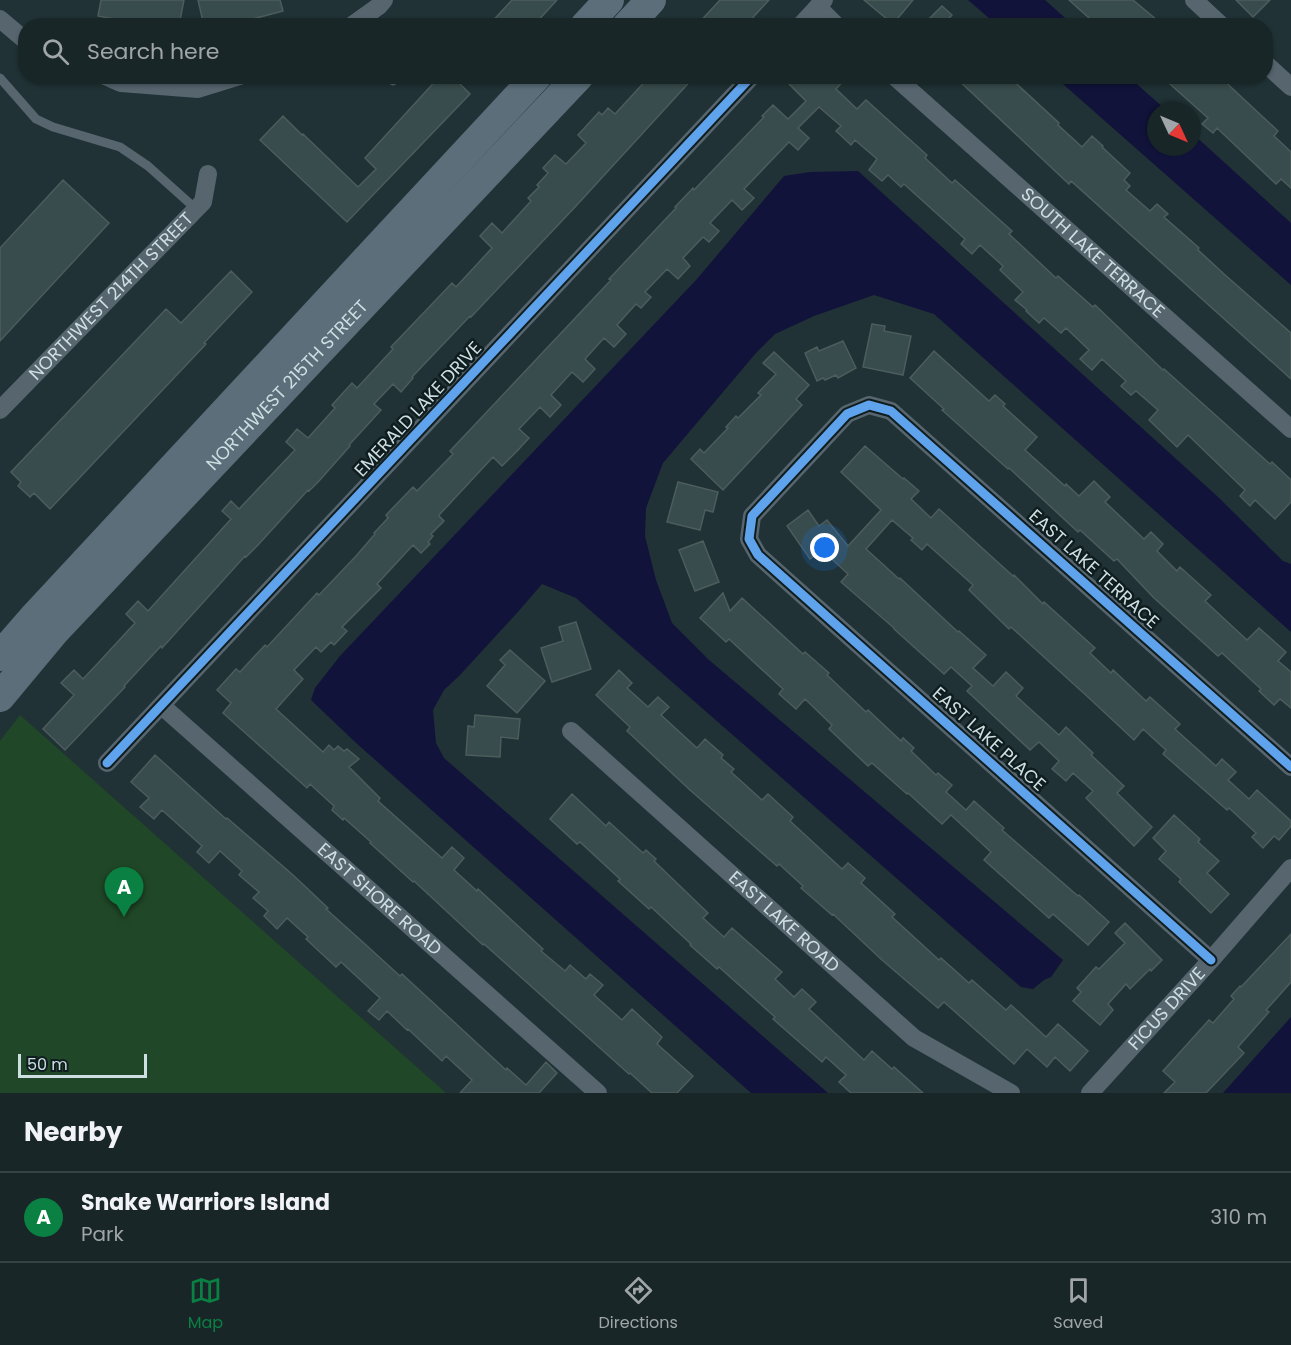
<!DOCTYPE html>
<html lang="en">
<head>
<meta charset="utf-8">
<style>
	body { margin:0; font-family:Poppins,sans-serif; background:#253234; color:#f1f3f6 }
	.compass { position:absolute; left:1147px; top:102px; width:54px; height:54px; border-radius:50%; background:#182628; box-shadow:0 2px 4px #0004; rotate:134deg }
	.scale { position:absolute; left:18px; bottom:15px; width:129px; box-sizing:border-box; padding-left:6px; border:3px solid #cddfe2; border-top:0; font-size:16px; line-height:21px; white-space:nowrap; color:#cddfe2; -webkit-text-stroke:4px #0f1d1f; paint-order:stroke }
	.you { position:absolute; left:825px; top:548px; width:21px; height:21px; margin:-15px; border:4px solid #fff; border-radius:50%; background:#1a73e8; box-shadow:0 0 0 9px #1a73e833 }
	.badge { display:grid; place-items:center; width:39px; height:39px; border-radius:50%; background:#0b8043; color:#fff; font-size:20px; font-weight:700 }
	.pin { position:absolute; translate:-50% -50px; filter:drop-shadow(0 2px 3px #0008) }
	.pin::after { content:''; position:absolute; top:32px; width:21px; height:18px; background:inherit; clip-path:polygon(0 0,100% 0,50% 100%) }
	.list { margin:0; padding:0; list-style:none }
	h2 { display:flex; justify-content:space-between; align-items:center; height:78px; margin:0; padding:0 24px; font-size:26px }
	h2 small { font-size:20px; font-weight:400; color:#9fa5a8 }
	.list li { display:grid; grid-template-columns:39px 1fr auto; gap:18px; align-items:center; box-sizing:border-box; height:90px; padding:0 24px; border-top:2px solid #364345 }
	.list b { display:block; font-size:22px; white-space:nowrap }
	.list p { margin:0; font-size:20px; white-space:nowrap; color:#9fa5a8 }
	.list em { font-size:20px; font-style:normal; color:#9fa5a8 }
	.icon { flex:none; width:33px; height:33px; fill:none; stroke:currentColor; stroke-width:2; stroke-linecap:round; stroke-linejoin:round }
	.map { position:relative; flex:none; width:1291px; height:1093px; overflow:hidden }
	.search { position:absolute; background:#182628; box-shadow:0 2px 4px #0004; left:18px; right:18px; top:18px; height:66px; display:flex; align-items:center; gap:15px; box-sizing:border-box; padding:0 21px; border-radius:24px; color:#9fa5a8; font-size:22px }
	.sheet { height:168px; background:#182628 }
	nav { display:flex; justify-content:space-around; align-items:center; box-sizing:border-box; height:84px; border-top:2px solid #364345; background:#182628; font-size:16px; color:#9fa5a8 }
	nav a { display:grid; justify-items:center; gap:3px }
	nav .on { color:#0b8043 }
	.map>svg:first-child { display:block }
	.green { fill:#204828 }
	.water { fill:#11133a }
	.building { fill:#384c4d; stroke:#4d5c5c; stroke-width:1.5 }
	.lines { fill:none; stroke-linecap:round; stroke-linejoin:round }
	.lane { stroke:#57656f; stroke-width:9 }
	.street { stroke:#57656f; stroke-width:18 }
	.primary { stroke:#5b6e7a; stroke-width:30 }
	.cycleway-casing { stroke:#0f1d1f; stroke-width:13 }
	.cycleway { stroke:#60a3ed; stroke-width:9 }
	.labels { text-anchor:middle; stroke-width:5; stroke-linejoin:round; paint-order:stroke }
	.street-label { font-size:18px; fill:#cddfe2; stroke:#0f1d1f }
</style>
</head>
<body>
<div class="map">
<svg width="1291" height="1093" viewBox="0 0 1291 1093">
	<rect width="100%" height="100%" fill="#203235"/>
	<path class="green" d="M20,715L446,1093H0V741Z"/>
	<path class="water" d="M968,0H1045L1073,25H997Z
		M1055,77H1129L1167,111H1156V147H1192V133L1291,223V285Z
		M858,171L1217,496L1283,561L1291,564V632L934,314L874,295L814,316L775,334L756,353L663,463L646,508L645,536L656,580L672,623L709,660L1063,960L1051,977L1044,980L1033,989L1021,987L576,598L542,584L517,613L460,675L444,690L433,710L436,743L444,758L828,1093H751L355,742L311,700L315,688L340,656L697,279L784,176L810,172Z
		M1291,1017V1093H1223Z"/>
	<path class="building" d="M101,0H184L179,26H149L98,16Z
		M198,0H280L283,11L226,26H204Z
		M512,0H557L533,26H488Z
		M720,0H769L745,26H696Z
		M864,0H913L893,24Z
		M1069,0H1133L1164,26H1098Z
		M1236,0H1270L1253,17Z
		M942,6L952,15L942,26H922Z
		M440,76H452L470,94L347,222L260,140L283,116L302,135L303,134L358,187L376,169L365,158Z
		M650,76H695L576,206L471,317L470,316L412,377L413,378L401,392L393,384L374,404L381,410L349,445L350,446L319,481L309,491L308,490L258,545L246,557L245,556L162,648L161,646L124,686L125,687L65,750L43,729L74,695L61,683L74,670L83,679L99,662L135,623L126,614L138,601L148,611L231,519L222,511L231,501L239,509L295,450L286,442L297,429L308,438L335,408L332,405L352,383L357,388L393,349L391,347L452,283L456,287L492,248L480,236L492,223L502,233L522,211L531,201L528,198L539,187L537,185L548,173L543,168L555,155L566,164L586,143L578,135L599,112L602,115L608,108L615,114Z
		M781,76H848L836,89L857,109L866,100L927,155L925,158L952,183L955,180L1012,231L1009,234L1056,278L1058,276L1093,307L1095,305L1163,370L1164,369L1270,464L1272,462L1291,480V502L1275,519L1255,500L1250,506L1240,496L1245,490L1188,435L1177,447L1149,420L1158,410L1136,391L1131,395L1121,386L1126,381L1102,359L1092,370L1080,359L1089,350L1066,328L1061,333L1044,318L1039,323L1026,311L1027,310L1015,300L1023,292L1000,270L1003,266L980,245L972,254L961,244L965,239L904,184L901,187L888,175L882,181L869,170L877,159L855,140L851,145L836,131L841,126L819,107L798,128L809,138L798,150L789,142L744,189L754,198L742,210L732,200L710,223L719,231L709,242L703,237L683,258L690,266L678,279L667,269L645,292L651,297L641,308L636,304L617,325L626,334L614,347L604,338L585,359L595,369L583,382L572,372L551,395L561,405L550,417L540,407L519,429L529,438L518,450L502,466L493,457L440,514L439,516L444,521L431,534L433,536L428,542L430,544L421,553L413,545L377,584L381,588L342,627L347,631L334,645L331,642L321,652L316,647L294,670L303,679L276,709L323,752L329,745L334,750L338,746L344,751L347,749L359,759L349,767L380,798L378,801L442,858L452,847L464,858L454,870L477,891L478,889L543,949L541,951L565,971L570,965L586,979L590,974L603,985L594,995L622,1020L632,1009L662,1037L657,1044L693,1076L677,1093H652L630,1073L629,1074L484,944L483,945L414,881L413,882L370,843L371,842L344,818L343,820L332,810L334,806L310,784L307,788L223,713L231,703L217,690L236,669L240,672L265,645L267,647L317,593L319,595L356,556L375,534L374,533L388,518L386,515L413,487L417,491L453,454L450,451L611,280L609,279L676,208L675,207L693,188L694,190L764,117L762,116L773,105L788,119L806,101Z
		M954,76H1008L1059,123L1058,125L1082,147L1092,136L1103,146L1102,147L1130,173L1124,180L1130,186L1126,190L1150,211L1157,204L1168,214L1164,217L1199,248L1198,250L1224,274L1291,333V379L1071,181L1069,184Z
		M1161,76H1219L1278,131L1274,136L1291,152V188L1281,179L1276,184L1217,128L1213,133L1202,124L1208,118Z
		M63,180L109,223L0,341V248Z
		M231,271L252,292L204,343L206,344L50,509L34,493L30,497L18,486L21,482L11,472L166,309L181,323Z
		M872,324L885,326L884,331L911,336L903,375L863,367Z
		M843,341L856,368L838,378L836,375L825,380L823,378L817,381L805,353L817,347L819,351Z
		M934,351L989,401L995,395L1005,404L1003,406L1037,437L1025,450L1065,486L1066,484L1079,496L1094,481L1110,497L1105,502L1144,539L1151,532L1163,544L1157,551L1177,571L1180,567L1211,595L1205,601L1247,640L1259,628L1286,652L1278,661L1291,672V708L1280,699L1274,705L1259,691L1261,689L1222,653L1218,656L1153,597L1117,559L1114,561L1080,530L1078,532L1009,468L1008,469L942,410L944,409L910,378Z
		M774,352L809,385L796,399L802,405L723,490L691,459L700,449L704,453L728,428L726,427L736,416L738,418L761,395L758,393L776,374L763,363Z
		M865,446L903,479L904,478L919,491L911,499L931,518L939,509L1013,576L1014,575L1043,604L1044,602L1095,648L1090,653L1111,673L1113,670L1146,701L1150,697L1180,724L1175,729L1216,766L1222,759L1236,772L1228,780L1249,799L1257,790L1291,821V826L1279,840L1274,836L1263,848L1252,837L1256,833L1229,808L1227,810L1163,754L1166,750L1143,729L1134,740L1089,698L1011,627L1009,629L969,590L973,585L927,544L922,550L911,540L913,538L892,520L866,549L899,579L900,578L958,632L959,631L986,655L973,668L993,686L1006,672L1023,688L1016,696L1059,735L1066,727L1093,753L1091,755L1124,786L1117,793L1152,827L1134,846L1086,798L1093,791L1073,773L1066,781L1052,769L1059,761L1039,742L1030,750L967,691L972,686L951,667L944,674L894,629V628L841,582L848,574L822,550L810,559L787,526L808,510L819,526L827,520L848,546L881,510L841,472Z
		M678,482L718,492L713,512L705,510L700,530L667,522Z
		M703,541L719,582L695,591L679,550Z
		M723,593L730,611L742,598L803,654L805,652L829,673L827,675L866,712L868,710L901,741L903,738L914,748L911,751L936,775L938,773L952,785L946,792L966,810L974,801L1004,828L1002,830L1078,896L1079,895L1109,922L1088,945L1053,914L1049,918L984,860L991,852L951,815L942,824L908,793L907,794L872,763L868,766L829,729L832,725L805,699L796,709L779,694L783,689L729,639L726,642L700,618Z
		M576,622L591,669L552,682L541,648L563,641L559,627Z
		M510,650L545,681L517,713L487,686L505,665L500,660Z
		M619,670L632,683L627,688L648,707L658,697L669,707L661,715L697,748L705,739L723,755L721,758L734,769L731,772L762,800L768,794L793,817L790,821L842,869L848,863L865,878L861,883L895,914L892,917L939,960L941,958L969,983L972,980L1006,1010L1011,1005L1046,1037L1058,1024L1088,1051L1070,1071L1055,1057L1047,1067L1027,1049L1014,1064L944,1002L938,1008L882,960L833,914L832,915L801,888L803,886L779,864L777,866L690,790L627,731L630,727L596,695Z
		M475,715L520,719L518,739L501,737L500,757L466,755L468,726L474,727Z
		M155,755L226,819L227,818L293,875L328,908L326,909L366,945L400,976L402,974L506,1070L507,1068L526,1085L546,1062L557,1073L539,1093H460L472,1080L446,1056L442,1061L408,1029L407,1030L387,1011L379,1020L368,1011L380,998L341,962L336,967L306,939L308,937L287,918L277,929L264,916L268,911L253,898L259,892L239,875L242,871L220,851L209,863L197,852L202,846L162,810L154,819L140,807L149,798L131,782Z
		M572,794L606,826L609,822L643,853L646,850L656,859L654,861L708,913L703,918L724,937L732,928L782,972L775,979L794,997L802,989L816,1002L809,1009L864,1060L872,1051L892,1069L894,1067L923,1093H851L839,1082L846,1075L826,1057L822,1062L773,1019L775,1017L719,967L717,969L690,945L691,944L651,907L649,909L618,881L620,879L580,842L577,844L550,819Z
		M1174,815L1200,839L1198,842L1219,861L1207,873L1229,894L1211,913L1179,882L1181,879L1159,859L1166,851L1153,838Z
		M1125,923L1162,960L1151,971L1150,969L1130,989L1126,984L1108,1004L1113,1010L1100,1025L1073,1001L1081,992L1077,988L1096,967L1099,969L1125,943L1115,933Z
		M1291,934V982L1266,1010L1269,1012L1238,1047L1244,1053L1206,1093H1164L1175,1082L1163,1071L1209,1020L1213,1023L1234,999L1231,996L1240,986L1241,987Z"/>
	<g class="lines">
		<path class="lane" d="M389,76L393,81
			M0,78L36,119L53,127L120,147L148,166L196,209"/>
		<g class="street">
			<path d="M1194,0L1222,26"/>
			<path d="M818,7L837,26"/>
			<path d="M0,19L26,41"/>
			<path d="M351,26L379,6L384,0"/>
			<path d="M800,26L824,0"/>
			<path d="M1266,64L1291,87"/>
			<path d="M105,76L121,83L198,89L240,76"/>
			<path id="s1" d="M894,76L1291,429"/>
			<path id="s2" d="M0,410L203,202L208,174"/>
			<path id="s3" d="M162,706L598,1093"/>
			<path id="s4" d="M571,731L914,1038L1011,1093"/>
			<path d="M107,763L752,76"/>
			<path d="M1211,960L758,555L749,539L752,516L847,414L869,405L891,411L1291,767"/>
			<path id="s5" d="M1090,1093L1211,960L1291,868"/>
		</g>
		<g class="primary">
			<path d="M585,26L609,0"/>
			<path d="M627,26L651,0"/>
			<path d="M0,656L35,616L537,76"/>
			<path id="s6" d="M0,697L55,631L579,76"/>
		</g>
		<defs>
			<path id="cycleway" d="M107,763L752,76
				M1211,960L758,555L749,539L752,516L847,414L869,405L891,411L1291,767"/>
		</defs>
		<use href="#cycleway" class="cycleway-casing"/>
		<use href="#cycleway" class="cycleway"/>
	</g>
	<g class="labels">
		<g class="street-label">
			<text dy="6" stroke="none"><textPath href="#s1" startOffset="266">SOUTH LAKE TERRACE</textPath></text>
			<text dy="6" stroke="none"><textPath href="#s2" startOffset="159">NORTHWEST 214TH STREET</textPath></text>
			<text dy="6" stroke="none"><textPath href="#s6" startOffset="424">NORTHWEST 215TH STREET</textPath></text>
			<text transform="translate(418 409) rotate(-47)" y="6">EMERALD LAKE DRIVE</text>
			<text transform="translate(1094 569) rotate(42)" y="6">EAST LAKE TERRACE</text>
			<text transform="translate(989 739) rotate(42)" y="6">EAST LAKE PLACE</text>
			<text dy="6" stroke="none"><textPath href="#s3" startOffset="291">EAST SHORE ROAD</textPath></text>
			<text dy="6" stroke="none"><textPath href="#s4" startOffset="286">EAST LAKE ROAD</textPath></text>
			<text dy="6" stroke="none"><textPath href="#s5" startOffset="114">FICUS DRIVE</textPath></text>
		</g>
	</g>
</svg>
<svg class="compass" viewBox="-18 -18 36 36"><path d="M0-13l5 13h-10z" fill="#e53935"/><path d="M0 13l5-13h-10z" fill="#9fa5a8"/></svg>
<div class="scale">50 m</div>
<div class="you"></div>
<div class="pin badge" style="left:124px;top:917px">A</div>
<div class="search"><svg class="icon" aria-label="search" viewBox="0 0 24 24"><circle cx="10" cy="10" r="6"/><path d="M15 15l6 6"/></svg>Search here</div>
</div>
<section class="sheet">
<h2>Nearby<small></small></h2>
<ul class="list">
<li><span class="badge">A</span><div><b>Snake Warriors Island</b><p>Park</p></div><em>310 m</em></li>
</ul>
</section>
<nav>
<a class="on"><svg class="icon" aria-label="map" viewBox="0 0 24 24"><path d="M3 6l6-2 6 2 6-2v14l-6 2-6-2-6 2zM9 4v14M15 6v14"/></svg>Map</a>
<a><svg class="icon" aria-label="directions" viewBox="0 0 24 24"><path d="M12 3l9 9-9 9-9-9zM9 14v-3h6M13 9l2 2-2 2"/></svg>Directions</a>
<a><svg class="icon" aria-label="saved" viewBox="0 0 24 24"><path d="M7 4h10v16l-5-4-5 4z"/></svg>Saved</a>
</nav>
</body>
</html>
